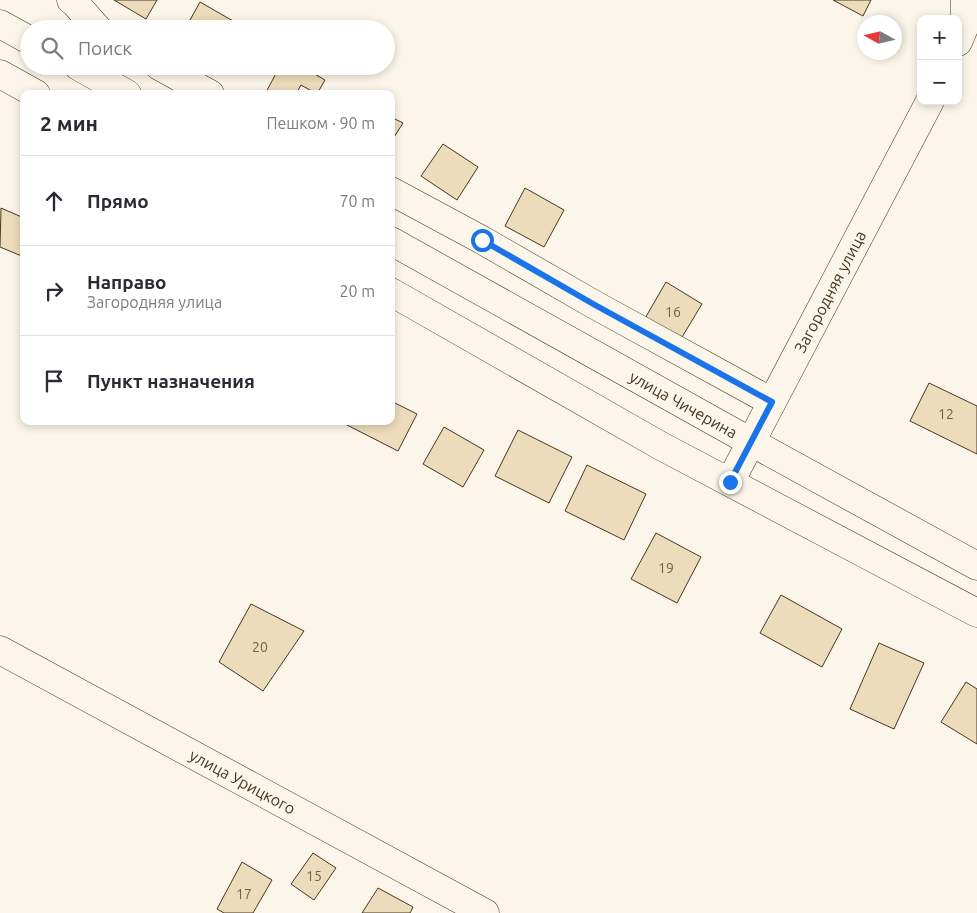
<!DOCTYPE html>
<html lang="ru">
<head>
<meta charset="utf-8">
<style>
	body { margin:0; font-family:Ubuntu,sans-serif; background:#f2f2f3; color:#2b2b33 }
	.controls { position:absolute; right:15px; top:15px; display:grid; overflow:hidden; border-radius:10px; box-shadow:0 2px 8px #0003 }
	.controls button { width:45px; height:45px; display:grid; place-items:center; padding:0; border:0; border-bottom:1px solid #e1e1e2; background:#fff; color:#2b2b33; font:25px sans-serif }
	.compass { position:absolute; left:857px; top:15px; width:45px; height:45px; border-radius:50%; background:#fff; box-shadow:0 2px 8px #0003; rotate:278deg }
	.stop { position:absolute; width:15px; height:15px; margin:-11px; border:4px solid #1a73e8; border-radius:50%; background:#fff }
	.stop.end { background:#1a73e8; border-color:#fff; box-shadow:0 1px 5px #0008 }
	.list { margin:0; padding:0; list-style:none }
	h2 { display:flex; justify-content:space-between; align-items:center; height:65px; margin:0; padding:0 20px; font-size:21px }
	h2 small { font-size:16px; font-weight:400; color:#7c7c81 }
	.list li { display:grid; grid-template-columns:32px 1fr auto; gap:15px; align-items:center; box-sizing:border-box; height:90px; padding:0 20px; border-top:1px solid #e1e1e2 }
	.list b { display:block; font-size:19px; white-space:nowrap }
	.list p { margin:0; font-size:16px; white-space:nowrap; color:#7c7c81 }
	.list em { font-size:16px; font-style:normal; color:#7c7c81 }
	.icon { flex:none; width:28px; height:28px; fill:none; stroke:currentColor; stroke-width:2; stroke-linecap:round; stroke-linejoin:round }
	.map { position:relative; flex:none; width:977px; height:913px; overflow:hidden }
	.search { position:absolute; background:#fff; box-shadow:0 2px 8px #0003; left:20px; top:20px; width:375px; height:55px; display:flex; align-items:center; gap:12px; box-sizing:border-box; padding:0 18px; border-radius:28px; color:#7c7c81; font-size:19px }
	.panel { position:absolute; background:#fff; box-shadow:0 2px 8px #0003; left:20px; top:90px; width:375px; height:335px; border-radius:10px }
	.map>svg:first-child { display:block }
	.building { fill:#ecdcbc; stroke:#4a3520 }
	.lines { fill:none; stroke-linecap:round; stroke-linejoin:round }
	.minor-casing { stroke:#4a3520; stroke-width:29 }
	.primary-casing { stroke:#4a3520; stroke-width:29 }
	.minor { stroke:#fbf6e9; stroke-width:28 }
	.primary { stroke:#fbf6e9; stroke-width:28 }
	.route { stroke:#1a73e8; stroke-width:6 }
	.labels { text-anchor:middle; stroke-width:4; stroke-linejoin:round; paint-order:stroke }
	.number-label { font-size:14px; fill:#725f47 }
	.street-label { font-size:16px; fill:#4a3520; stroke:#fbf6e9 }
</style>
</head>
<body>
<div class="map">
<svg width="977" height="913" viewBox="0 0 977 913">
	<rect width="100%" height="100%" fill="#fbf6e9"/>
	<path class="building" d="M114,0H157L146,19Z
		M833,0H871L863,16Z
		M200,2L240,25L237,29H185Z
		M280,66H301L325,80L317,94L301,85L296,94H265Z
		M391,117L403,123L391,142Z
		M443,144L478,167L457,200L421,176Z
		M525,188L564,210L544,247L505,226Z
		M1,208L24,218V257L0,247Z
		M666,282L702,304L679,342L644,320Z
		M929,383L977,406V454L910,421Z
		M391,401L417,414L398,451L345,424L346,421H391Z
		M444,427L484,450L463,487L423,464Z
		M518,430L572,457L549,503L495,476Z
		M587,465L646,494L624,540L565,511Z
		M656,533L701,557L677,603L631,579Z
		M781,595L842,629L822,667L760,633Z
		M251,604L304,631L263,691L219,662Z
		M879,643L924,663L894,729L850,709Z
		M966,682L977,689V744L941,722Z
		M313,853L336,868L314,900L291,884Z
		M242,862L272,880L253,913H224L217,909Z
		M378,888L413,907L410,913H362Z"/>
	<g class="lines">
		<defs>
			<g id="minor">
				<path d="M71,0L74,2L98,29"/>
				<path d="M958,42L964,28L965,0"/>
				<path d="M159,66L210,94"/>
				<path d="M391,191L482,240L595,305L772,402"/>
				<path id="s1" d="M730,482L930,101"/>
				<path id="s2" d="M0,650L485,913"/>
			</g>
			<g id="primary">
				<path d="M0,24L29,40"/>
				<path d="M78,66L127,94"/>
				<path d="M0,74L36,94"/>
				<path id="s3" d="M391,241L751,442L977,566"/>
				<path d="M391,292L661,446L977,613"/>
			</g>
		</defs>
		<use href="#minor" class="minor-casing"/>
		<use href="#primary" class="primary-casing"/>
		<use href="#minor" class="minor"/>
		<use href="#primary" class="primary"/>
	</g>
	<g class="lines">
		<path class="route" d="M482,240L595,305L772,402L730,482"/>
	</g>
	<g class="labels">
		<g class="number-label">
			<text x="673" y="317">16</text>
			<text x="946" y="419">12</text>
			<text x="666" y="573">19</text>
			<text x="260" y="652">20</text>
			<text x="314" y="881">15</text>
			<text x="244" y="899">17</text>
		</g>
		<g class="street-label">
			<text dy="6" stroke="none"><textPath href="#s1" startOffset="215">Загородняя улица</textPath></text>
			<text dy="6" stroke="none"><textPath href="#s3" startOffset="335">улица Чичерина</textPath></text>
			<text dy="6" stroke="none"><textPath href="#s2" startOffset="276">улица Урицкого</textPath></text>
		</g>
	</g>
</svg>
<div class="controls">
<button>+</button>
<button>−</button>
</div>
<svg class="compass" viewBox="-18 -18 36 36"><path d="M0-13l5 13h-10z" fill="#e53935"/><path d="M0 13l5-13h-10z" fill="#7c7c81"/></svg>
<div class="stop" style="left:482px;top:240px"></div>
<div class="stop end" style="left:730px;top:482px"></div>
<div class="search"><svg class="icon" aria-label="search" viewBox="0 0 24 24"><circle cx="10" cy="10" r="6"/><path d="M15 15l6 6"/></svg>Поиск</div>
<section class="panel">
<h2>2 мин<small>Пешком · 90 m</small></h2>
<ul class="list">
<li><svg class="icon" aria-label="ahead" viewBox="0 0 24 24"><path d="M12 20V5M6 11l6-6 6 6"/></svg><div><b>Прямо</b></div><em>70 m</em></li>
<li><svg class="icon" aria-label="right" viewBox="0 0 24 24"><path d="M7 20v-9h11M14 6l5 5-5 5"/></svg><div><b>Направо</b><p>Загородняя улица</p></div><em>20 m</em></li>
<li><svg class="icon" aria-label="arrive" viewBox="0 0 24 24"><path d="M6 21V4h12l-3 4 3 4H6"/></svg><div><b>Пункт назначения</b></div></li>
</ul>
</section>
</div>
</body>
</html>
